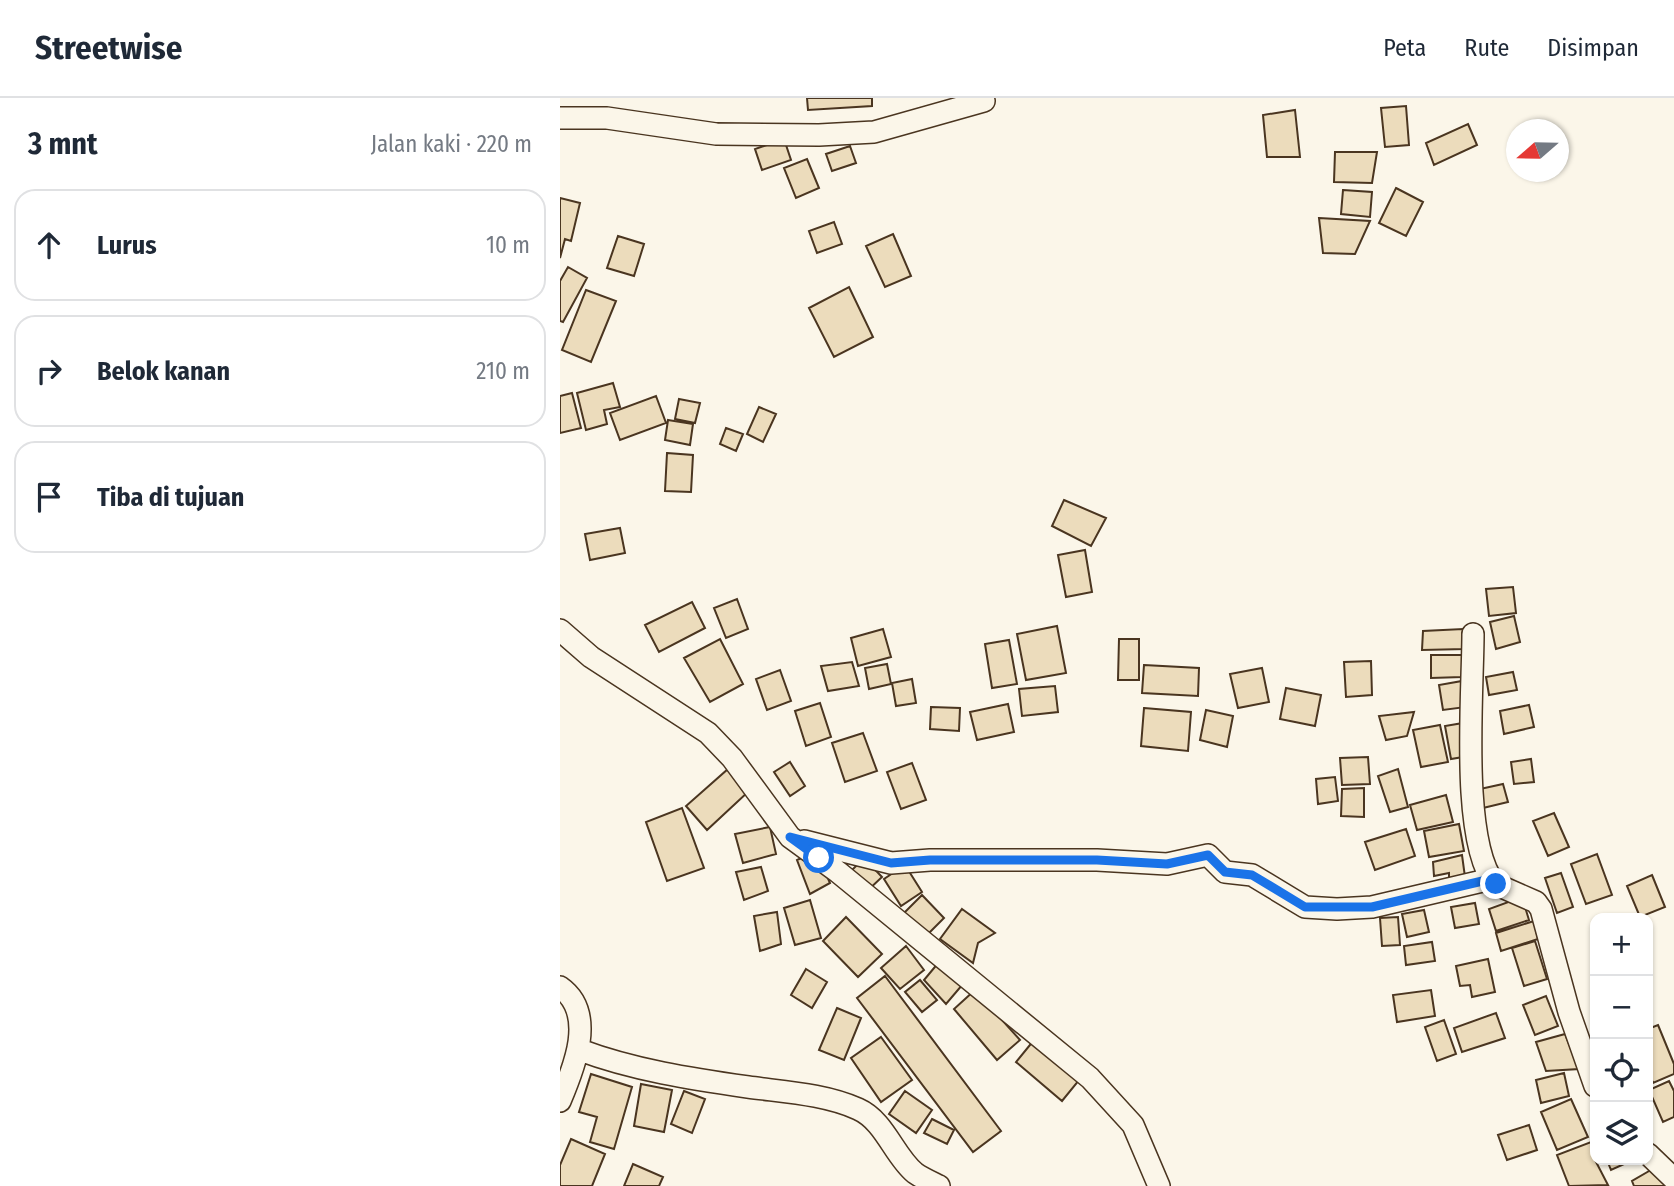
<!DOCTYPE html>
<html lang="id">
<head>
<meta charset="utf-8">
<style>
	body { margin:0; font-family:"Fira Sans Condensed",sans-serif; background:#f6f6f7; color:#1f2937 }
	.controls { position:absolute; right:21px; bottom:21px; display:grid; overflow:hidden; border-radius:14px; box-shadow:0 2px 5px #0004 }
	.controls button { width:63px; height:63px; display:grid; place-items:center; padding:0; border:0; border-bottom:2px solid #e0e1e3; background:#fff; color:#1f2937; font:35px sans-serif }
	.compass { position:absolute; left:946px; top:21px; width:63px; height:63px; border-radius:50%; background:#fff; box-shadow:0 2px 5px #0004; rotate:250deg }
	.stop { position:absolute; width:21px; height:21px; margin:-16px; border:5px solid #1a73e8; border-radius:50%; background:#fff }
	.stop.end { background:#1a73e8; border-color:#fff; box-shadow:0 2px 7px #0008 }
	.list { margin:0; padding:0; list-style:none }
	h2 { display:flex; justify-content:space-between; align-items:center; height:91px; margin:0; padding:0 28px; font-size:30px }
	h2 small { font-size:23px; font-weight:400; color:#747a83 }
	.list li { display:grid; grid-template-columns:46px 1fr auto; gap:21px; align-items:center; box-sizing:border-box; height:112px; margin:0 14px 14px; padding:0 14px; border:2px solid #e0e1e3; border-radius:21px }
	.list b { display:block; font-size:26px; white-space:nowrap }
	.list em { font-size:23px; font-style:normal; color:#747a83 }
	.icon { flex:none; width:38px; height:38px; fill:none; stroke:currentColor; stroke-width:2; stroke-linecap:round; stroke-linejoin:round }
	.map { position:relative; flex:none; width:1114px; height:1088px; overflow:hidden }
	header { display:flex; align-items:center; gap:42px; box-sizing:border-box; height:98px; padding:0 35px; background:#fff; border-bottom:2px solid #e0e1e3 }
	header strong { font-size:33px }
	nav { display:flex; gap:38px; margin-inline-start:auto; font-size:24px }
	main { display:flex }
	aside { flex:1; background:#fff }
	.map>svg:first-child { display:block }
	.building { fill:#ecdcbc; stroke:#4a3520; stroke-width:2 }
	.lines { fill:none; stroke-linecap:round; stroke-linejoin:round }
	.street-casing { stroke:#4a3520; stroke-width:24 }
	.street { stroke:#fbf6e9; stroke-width:21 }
	.route { stroke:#1a73e8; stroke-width:9 }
</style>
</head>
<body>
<header>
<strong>Streetwise</strong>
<nav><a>Peta</a><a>Rute</a><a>Disimpan</a></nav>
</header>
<main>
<aside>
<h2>3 mnt<small>Jalan kaki · 220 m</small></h2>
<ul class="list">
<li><svg class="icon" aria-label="ahead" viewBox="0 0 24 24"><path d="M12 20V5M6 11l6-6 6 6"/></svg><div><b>Lurus</b></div><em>10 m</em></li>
<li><svg class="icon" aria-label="right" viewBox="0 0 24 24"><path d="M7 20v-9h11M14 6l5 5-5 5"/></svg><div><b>Belok kanan</b></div><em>210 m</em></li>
<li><svg class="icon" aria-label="arrive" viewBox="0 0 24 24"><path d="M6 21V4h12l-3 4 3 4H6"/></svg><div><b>Tiba di tujuan</b></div></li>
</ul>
</aside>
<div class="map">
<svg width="1114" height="1088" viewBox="0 0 1114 1088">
	<rect width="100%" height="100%" fill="#fbf6e9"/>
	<path class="building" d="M247,0H312V8L248,12Z
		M846,8L849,47L825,49L821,10Z
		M735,12L740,59H707L703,17Z
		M908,26L917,47L874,67L866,45Z
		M224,41L231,62L202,72L195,51Z
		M290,48L296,65L272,73L266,56Z
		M775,54H817L812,85L774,84Z
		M247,61L259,90L236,100L224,70Z
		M836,90L863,104L846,138L819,125Z
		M783,92L812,94L810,119L781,116Z
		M0,100L20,105L11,143L5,141L0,160Z
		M759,120L810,123L795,156L763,155Z
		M274,124L282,146L257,155L249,133Z
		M333,136L351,178L325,189L306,148Z
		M58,138L84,146L74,178L47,170Z
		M8,169L27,180L3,224L0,223V183Z
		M289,189L313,239L274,259L249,210Z
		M26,192L56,203L31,264L2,252Z
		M53,285L60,309L44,312L47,326L26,332L17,295Z
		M12,295L21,330L0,335V298Z
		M96,298L106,325L60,342L50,315Z
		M119,301L140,305L135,325L115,321Z
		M199,309L216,316L203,344L187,336Z
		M108,322L133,326L130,347L105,342Z
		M166,330L183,336L176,353L160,346Z
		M107,355L133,357L131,394L105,393Z
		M504,402L546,420L531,448L492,428Z
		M60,430L65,455L30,462L25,436Z
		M525,452L532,494L506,499L498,457Z
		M953,489L956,515L929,518L926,491Z
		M177,501L188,531L166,540L154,510Z
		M132,504L145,530L99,554L85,527Z
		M954,518L960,544L936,551L930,524Z
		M497,528L506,575L466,582L457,536Z
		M323,531L331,559L298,568L291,540Z
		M903,531L905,551L862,552L863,533Z
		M160,541L183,586L150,604L124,560Z
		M559,541H579V582H558Z
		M449,542L457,586L432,590L425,546Z
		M871,557H902V579L871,580Z
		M811,563L812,597L786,599L784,564Z
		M292,564L299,588L268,593L261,568Z
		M327,566L331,586L309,591L305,570Z
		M584,567L639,570L638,598L582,595Z
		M702,570L709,604L678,610L670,576Z
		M220,572L231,603L207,612L196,581Z
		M953,574L957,592L929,597L926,579Z
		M352,581L356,605L336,608L332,585Z
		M902,583L906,609L883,612L879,587Z
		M495,588L498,614L462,618L459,591Z
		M726,590L761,597L755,628L720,621Z
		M260,605L271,639L246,648L235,613Z
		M448,606L454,634L417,642L410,614Z
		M969,607L974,629L944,636L940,613Z
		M371,609L400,610L399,633L370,631Z
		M584,610L631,614L628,653L581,648Z
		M646,612L673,618L667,649L640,642Z
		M854,614L847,638L826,642L819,618Z
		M903,625L909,658L891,661L885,628Z
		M880,627L888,664L861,669L853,632Z
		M303,635L317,673L285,684L272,645Z
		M808,659L810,686L782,687L780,660Z
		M971,661L974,684L954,686L951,664Z
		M230,664L245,688L230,698L214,674Z
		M352,665L366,702L341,711L327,674Z
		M168,671L189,693L147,732L126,708Z
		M838,671L848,709L830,714L818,678Z
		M775,679L778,703L758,706L756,681Z
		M943,686L948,704L923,710L920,691Z
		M804,690V719L781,718L782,691Z
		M886,697L893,724L857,732L850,707Z
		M122,710L144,770L107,783L86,724Z
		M994,715L1009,749L988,758L973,723Z
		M899,726L904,753L869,759L864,733Z
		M210,729L216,756L183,765L175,736Z
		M846,731L855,758L815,772L805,744Z
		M252,755L259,760L270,785L250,796L237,762Z
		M1037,756L1052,797L1026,806L1011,766Z
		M902,757L905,779L889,782V775L874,778L873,764Z
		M304,760L322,779L305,795L289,775Z
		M345,767L362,794L341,808L324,781Z
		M201,769L208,793L184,802L176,774Z
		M1001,775L1013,809L997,815L985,780Z
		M1092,777L1105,809L1080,819L1067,788Z
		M362,797L384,820L363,841L341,818Z
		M962,799L969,822L936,833L929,811Z
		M250,802L261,840L235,847L224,810Z
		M915,805L919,826L895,830L891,809Z
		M402,811L435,835L418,845L413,865L380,841Z
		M864,812L869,834L847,839L842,816Z
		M217,814L221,846L200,853L194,818Z
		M286,819L322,856L298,879L263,843Z
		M838,819L840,847L822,848L820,820Z
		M974,823L978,841L941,853L936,835Z
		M975,843L987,881L964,888L952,850Z
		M872,844L875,863L846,867L844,848Z
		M346,848L364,872L340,891L321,870Z
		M928,861L935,894L912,899L910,887L900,888L896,868Z
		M379,864L403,886L386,906L364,882Z
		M246,871L267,884L252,910L231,897Z
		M325,878L441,1033L413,1054L297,900Z
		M360,882L377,902L362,914L345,894Z
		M415,892L460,942L437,962L394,911Z
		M871,892L875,918L837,924L833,897Z
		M986,898L998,928L975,937L963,907Z
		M277,910L301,920L284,962L259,952Z
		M936,915L945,940L902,954L894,930Z
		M884,922L896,956L877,963L865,929Z
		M1098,927L1114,966V976L1093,985L1088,971V931Z
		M1005,936L1019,971L986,973L976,944Z
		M321,939L352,982L321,1004L291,960Z
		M474,942L520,981L502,1003L456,964Z
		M1004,975L1009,998L981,1005L976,982Z
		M31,976L72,989L54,1051L30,1044L37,1019L19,1014Z
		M1109,983L1114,993V1019L1103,1024L1089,992Z
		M81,986L112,992L104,1034L74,1028Z
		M124,993L145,1001L132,1035L111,1026Z
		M345,993L372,1012L356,1035L329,1016Z
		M1011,1001L1028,1039L997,1052L981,1014Z
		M372,1021L394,1032L387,1046L364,1035Z
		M969,1027L977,1052L947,1062L938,1037Z
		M11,1041L45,1056L32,1088H0V1067Z
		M1031,1044L1035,1062L1048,1087L1009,1088L997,1057Z
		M1047,1062H1073L1051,1072Z
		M73,1066L103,1079L99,1088H64Z
		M1096,1069L1107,1088H1074L1072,1083Z"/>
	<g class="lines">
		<defs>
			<path id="street" d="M0,20H47L156,36L259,37L314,34L424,3
				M0,532L31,559L148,635L172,660L230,739L278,774L530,980L573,1027L599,1088
				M913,536C913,593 900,744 935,786L976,804L981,811L1009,914L1035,988
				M244,743L331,765L370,762H537L607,766L648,757L665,774L692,777L745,809L777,811L812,809L931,781
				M0,889C37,915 14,970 0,1003
				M20,952C73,972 132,981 188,989C224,994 265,996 298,1011C325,1023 334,1058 355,1075C362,1080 371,1084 379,1088
				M1088,1056L1114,1081"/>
		</defs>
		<use href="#street" class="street-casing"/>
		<use href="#street" class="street"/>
	</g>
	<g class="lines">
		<path class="route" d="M259,760L230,739L331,765L370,762H537L607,766L648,757L665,774L692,777L745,809H812L931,781L936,786"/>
	</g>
</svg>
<div class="controls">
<button>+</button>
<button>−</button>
<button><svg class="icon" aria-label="locate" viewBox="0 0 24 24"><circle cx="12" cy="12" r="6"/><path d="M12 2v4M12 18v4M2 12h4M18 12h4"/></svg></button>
<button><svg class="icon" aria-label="layers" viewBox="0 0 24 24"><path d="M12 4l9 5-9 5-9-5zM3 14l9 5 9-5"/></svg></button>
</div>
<svg class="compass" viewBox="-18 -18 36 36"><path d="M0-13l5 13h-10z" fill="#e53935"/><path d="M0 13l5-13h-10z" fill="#747a83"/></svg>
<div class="stop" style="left:259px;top:760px"></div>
<div class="stop end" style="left:936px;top:786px"></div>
</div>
</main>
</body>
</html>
